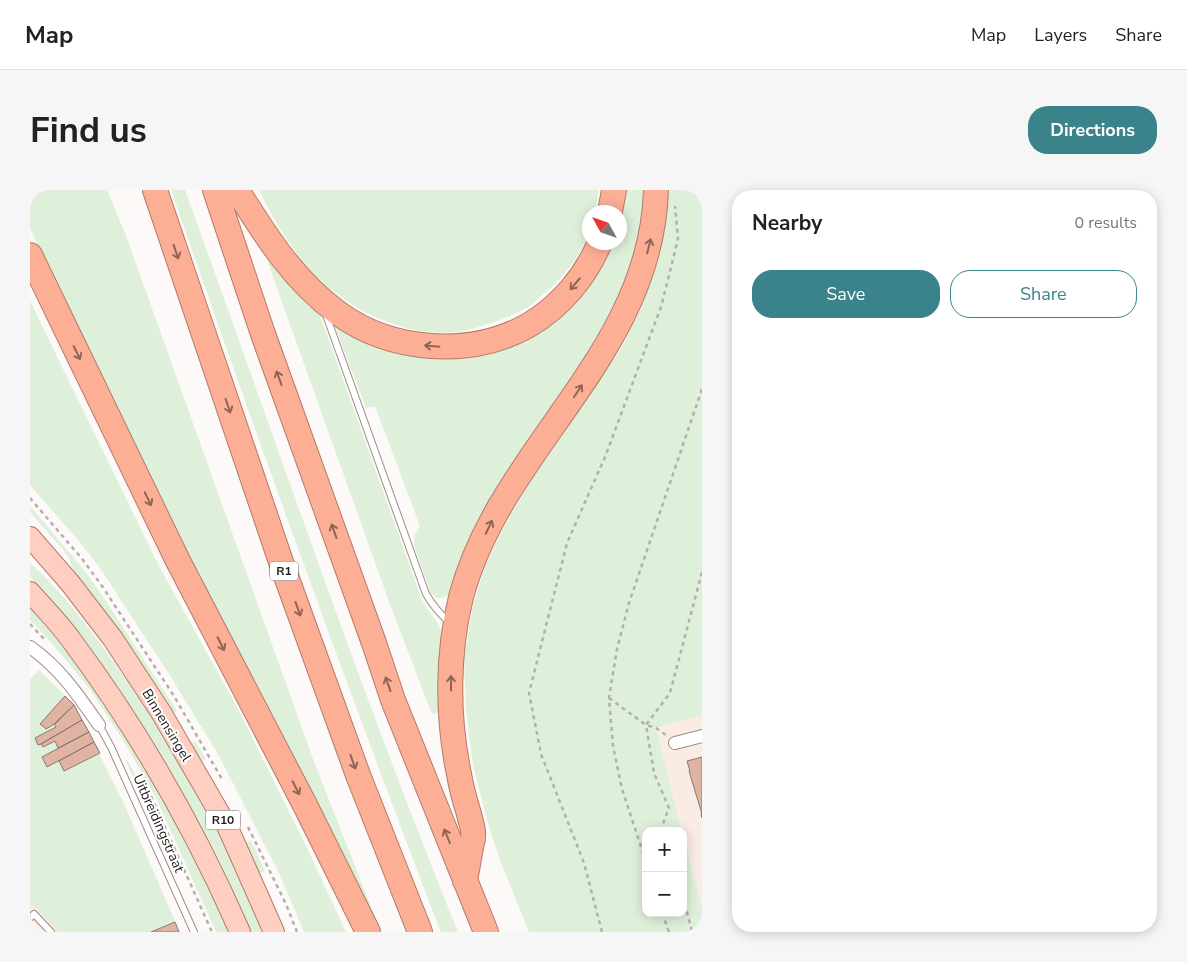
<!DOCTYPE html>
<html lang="en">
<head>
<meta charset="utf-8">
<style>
	body { margin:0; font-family:"Nunito Sans",sans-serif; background:#f6f6f6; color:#222 }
	.controls { position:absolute; right:15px; bottom:15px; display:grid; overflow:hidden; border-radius:10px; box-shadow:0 2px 12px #0003 }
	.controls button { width:45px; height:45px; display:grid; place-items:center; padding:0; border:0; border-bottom:1px solid #e0e0e0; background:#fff; color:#222; font:25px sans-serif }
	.compass { position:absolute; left:552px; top:15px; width:45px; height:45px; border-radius:50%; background:#fff; box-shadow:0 2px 12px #0003; rotate:310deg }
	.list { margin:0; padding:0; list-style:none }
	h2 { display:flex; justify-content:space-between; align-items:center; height:65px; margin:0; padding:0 20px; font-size:21px }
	h2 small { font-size:16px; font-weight:400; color:#767676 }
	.actions { display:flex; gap:10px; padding:15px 20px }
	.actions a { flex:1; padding:11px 0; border:1px solid #3b838a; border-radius:20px; text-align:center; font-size:18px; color:#3b838a }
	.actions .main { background:#3b838a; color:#fff }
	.map { position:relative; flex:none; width:672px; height:742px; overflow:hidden; border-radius:20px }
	header { display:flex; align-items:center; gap:30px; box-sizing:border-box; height:70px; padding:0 25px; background:#fff; border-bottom:1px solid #e0e0e0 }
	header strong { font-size:24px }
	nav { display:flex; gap:28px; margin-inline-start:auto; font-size:18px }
	.intro { display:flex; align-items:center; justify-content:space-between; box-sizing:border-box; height:120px; padding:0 30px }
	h1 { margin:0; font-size:35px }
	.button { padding:12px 22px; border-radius:20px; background:#3b838a; color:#fff; font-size:18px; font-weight:700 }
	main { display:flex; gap:30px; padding:0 30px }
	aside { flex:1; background:#fff; border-radius:20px; box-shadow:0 2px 12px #0003 }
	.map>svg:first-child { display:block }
	.built { fill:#fbebe5 }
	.green { fill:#dff0da }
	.building { fill:#e0b3a2; stroke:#897973 }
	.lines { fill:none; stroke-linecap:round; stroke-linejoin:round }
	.service-casing { stroke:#9d8c85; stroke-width:8 }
	.minor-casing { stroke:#9d8c85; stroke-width:14 }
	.primary-casing { stroke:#b07b6a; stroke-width:22 }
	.motorway-casing { stroke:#b07b6a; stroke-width:26 }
	.path { stroke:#b3afad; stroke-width:2.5; stroke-dasharray:4 4; stroke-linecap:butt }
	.service { stroke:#fff; stroke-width:6 }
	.minor { stroke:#fff; stroke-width:12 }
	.primary { stroke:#fecfc0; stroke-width:20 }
	.motorway { stroke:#fdaf96; stroke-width:24 }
	.oneway { stroke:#8f6557 }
	.labels { text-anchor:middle; stroke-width:4; stroke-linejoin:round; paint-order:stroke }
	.shield { fill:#fff; stroke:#645f5d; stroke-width:1 }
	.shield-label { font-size:12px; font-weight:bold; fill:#211b18 }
	.street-label { font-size:14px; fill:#211b18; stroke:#fff }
</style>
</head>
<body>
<header>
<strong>Map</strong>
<nav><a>Map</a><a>Layers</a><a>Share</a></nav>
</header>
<div class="intro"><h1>Find us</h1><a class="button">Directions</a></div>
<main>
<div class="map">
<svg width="672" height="742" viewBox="0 0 672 742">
	<rect width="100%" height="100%" fill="#fdf9f8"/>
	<path class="built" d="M672,525V717L626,538Z
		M0,711L3,714L28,742H0Z"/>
	<path class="green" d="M0,0H77L95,43L283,569L351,742H345L98,246L0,38Z
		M141,0H155C245,248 329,498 428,742H411L403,722C312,483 225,242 141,0Z
		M229,0H569L565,22H560C560,28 561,36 559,42C559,45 556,49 555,52C546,71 532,89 515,103C510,107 504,113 498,117C488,123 477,127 467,131C453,136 440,140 426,142C377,147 323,122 288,88C263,63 244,31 229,0Z
		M594,0H613C613,16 612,38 608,53C572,184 455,272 419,404L414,408H407L401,403L384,356V346L390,336L345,216L336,218L304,134L332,149L456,161L581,55L582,53L590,52V26Z
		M635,0H672V525L626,538L652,641H616V723H653V644L672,717V742H499L470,670L459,637L443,576L436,521L434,468L443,416L454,379L470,344L503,287L540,234L592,157L609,122L625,81L636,32Z
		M244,70L286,117L291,128L392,410L397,419L408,433L411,440V452L409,471V518C408,522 407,524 403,524L401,522L361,417L238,73Z
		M0,111L130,378L207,517L278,660L316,742H274L249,683L188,564L139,484L70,378L48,350L0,295Z
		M0,316L55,381L78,414L147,521L141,525L105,463L82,430L48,388L42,377L39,368L34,361L0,322Z
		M0,373C32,401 56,434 81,468C126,532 167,599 202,670C214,693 224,718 235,742H221L191,675L163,622L134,571L91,503L35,428L0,386Z
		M0,415L17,435L58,489L90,536L151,640L201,742H186L125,606L93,550L59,498L25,457L0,430Z
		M9,480L45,515L94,614L150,742H28L3,715L0,717V489Z
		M165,551L176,569L171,572L160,554Z
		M95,569L98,571L116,604L122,617L117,619Z
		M221,650L235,681L229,684L215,653Z"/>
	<path class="building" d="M35,506L44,515L26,533L16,539L10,534Z
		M44,515L52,530L11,554L8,555L5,548L26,537L24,534Z
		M52,530L59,542L28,558L25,551L13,557L11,554Z
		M59,542L64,552L17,577L12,567Z
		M64,552L70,563L34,581L29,571Z
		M672,567V628L671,624H672L659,581H660L657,571Z
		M145,732L149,742H121Z"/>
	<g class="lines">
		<defs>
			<path id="service" d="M295,122L396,404C403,416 410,424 420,433
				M69,535L81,557L164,742
				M0,728L4,724L21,742"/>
			<path id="minor" d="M0,457C30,478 48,505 69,535
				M645,553L672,546"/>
			<path id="primary" d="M0,347L40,393L83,449L132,524L198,638L244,742
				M0,402C14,418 30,434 42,451C109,541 165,639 210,742"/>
			<path id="motorway" d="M125,0L252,375L328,585L390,742
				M185,0L233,144L344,453L363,510L456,742
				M207,0C235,45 264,91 308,123C361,162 441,168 499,135C531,116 556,86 570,52
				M580,22L584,0
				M0,65L148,371L276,617L338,742
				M435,691C437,680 439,668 441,657C442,653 444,647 443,642C443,637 440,630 439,624C435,611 431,597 429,584C417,527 417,464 431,407C471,257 621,165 626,0"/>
		</defs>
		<use href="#service" class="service-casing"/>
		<use href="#minor" class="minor-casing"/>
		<use href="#primary" class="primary-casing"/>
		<use href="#motorway" class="motorway-casing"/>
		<path class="path" d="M0,308L53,370L72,396L144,506L193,591
			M0,434L14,449
			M579,508L616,535L626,538L636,545
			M121,606L182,742
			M218,637L256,714L267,742
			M631,641V639L639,618L624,583L616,535L640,503L672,382
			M616,672L592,599L583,556L579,508L587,459L599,413L672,199
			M653,706L662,742
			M632,723L639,742
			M572,742L554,673L511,564L499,503L537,353L575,267L631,117L648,49L645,16"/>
		<use href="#service" class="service"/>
		<use href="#minor" class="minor"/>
		<use href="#primary" class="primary"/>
		<use href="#motorway" class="motorway"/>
	</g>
	<defs><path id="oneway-shaft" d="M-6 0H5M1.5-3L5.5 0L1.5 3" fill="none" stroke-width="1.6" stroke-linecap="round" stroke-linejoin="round" transform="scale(1.25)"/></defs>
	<g class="oneway">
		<use href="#oneway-shaft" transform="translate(619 56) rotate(-76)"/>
		<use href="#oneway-shaft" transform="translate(146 62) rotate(71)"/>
		<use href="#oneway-shaft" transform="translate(545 94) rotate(130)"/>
		<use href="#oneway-shaft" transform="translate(402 156) rotate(-175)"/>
		<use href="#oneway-shaft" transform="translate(47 163) rotate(64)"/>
		<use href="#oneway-shaft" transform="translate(249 188) rotate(-110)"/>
		<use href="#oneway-shaft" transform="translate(548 201) rotate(-56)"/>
		<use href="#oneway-shaft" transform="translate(198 216) rotate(71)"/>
		<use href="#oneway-shaft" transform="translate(118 309) rotate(64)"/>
		<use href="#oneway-shaft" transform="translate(459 337) rotate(-64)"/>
		<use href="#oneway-shaft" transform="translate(304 341) rotate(-110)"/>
		<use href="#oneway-shaft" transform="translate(268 419) rotate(70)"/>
		<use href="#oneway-shaft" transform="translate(191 454) rotate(63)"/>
		<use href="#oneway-shaft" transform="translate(421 493) rotate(-90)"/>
		<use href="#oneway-shaft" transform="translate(358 494) rotate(-109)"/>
		<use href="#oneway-shaft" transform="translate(323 572) rotate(70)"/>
		<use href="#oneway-shaft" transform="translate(266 598) rotate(63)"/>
		<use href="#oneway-shaft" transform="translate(417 646) rotate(-112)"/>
	</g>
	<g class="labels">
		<g class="shield">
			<rect x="240" y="371.5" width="28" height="19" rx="4"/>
			<rect x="175.5" y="620.5" width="35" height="19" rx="4"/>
		</g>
		<g class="shield-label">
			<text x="254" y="385">R1</text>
			<text x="193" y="634">R10</text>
		</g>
		<g class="street-label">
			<text transform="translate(137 535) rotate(59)" y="5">Binnensingel</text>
			<text transform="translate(129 633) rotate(66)" y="5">Uitbreidingstraat</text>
		</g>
	</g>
</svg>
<div class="controls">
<button>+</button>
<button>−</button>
</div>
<svg class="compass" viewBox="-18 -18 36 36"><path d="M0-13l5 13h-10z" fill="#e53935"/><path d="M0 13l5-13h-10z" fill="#767676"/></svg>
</div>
<aside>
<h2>Nearby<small>0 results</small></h2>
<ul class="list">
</ul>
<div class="actions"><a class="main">Save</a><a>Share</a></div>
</aside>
</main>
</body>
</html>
